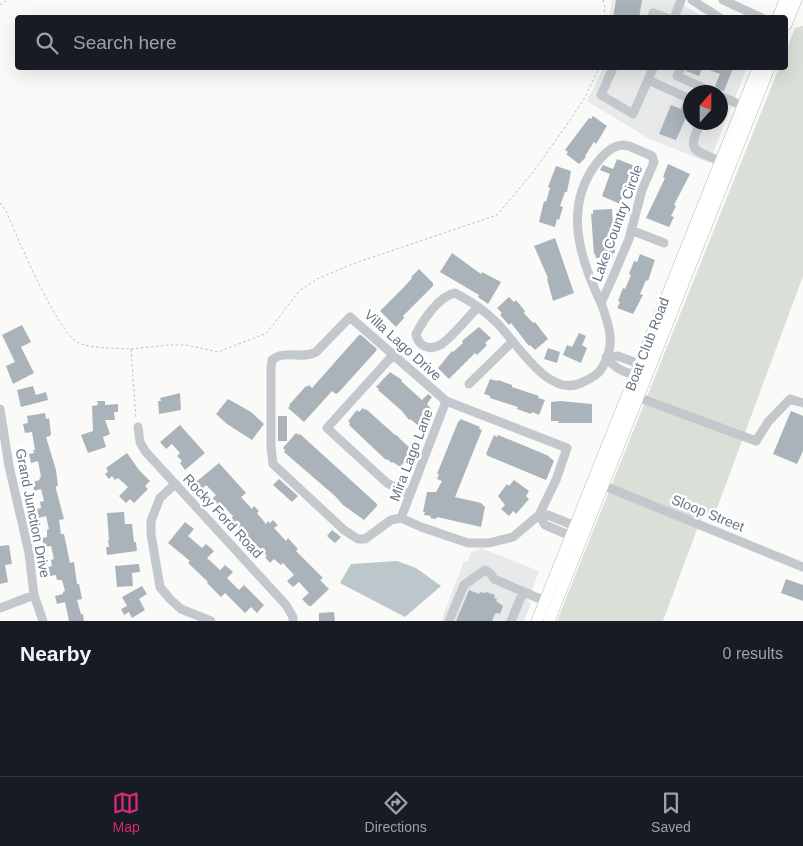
<!DOCTYPE html>
<html lang="en">
<head>
<meta charset="utf-8">
<style>
	body { margin:0; font-family:Arial,sans-serif; background:#242831; color:#f1f3f6 }
	.compass { position:absolute; left:683px; top:85px; width:45px; height:45px; border-radius:50%; background:#171b24; box-shadow:0 5px 20px #0002; rotate:21deg }
	.list { margin:0; padding:0; list-style:none }
	h2 { display:flex; justify-content:space-between; align-items:center; height:65px; margin:0; padding:0 20px; font-size:21px }
	h2 small { font-size:16px; font-weight:400; color:#9ea1a6 }
	.icon { flex:none; width:28px; height:28px; fill:none; stroke:currentColor; stroke-width:2; stroke-linecap:round; stroke-linejoin:round }
	.map { position:relative; flex:none; width:803px; height:621px; overflow:hidden }
	.search { position:absolute; background:#171b24; box-shadow:0 5px 20px #0002; left:15px; right:15px; top:15px; height:55px; display:flex; align-items:center; gap:12px; box-sizing:border-box; padding:0 18px; border-radius:5px; color:#9ea1a6; font-size:19px }
	.sheet { height:155px; background:#171b24 }
	nav { display:flex; justify-content:space-around; align-items:center; box-sizing:border-box; height:70px; border-top:1px solid #363941; background:#171b24; font-size:14px; color:#9ea1a6 }
	nav a { display:grid; justify-items:center; gap:2px }
	nav .on { color:#db2777 }
	.map>svg:first-child { display:block }
	.built { fill:#e8e9e9; fill-rule:evenodd }
	.green { fill:#dadfd7 }
	.water { fill:#bbc7cb }
	.building { fill:#aab3b9 }
	.lines { fill:none; stroke-linecap:round; stroke-linejoin:round }
	.major-casing { stroke:#b5babe; stroke-width:12 }
	.path { stroke:#bbbfc2; stroke-width:1; stroke-dasharray:2.5 2.5; stroke-linecap:butt }
	.minor { stroke:#c3c8cc; stroke-width:9 }
	.major { stroke:#fff; stroke-width:11 }
	.labels { text-anchor:middle; stroke-width:5; stroke-linejoin:round; paint-order:stroke }
	.street-label { font-size:14px; fill:#657683; stroke:#fff }
</style>
</head>
<body>
<div class="map">
<svg width="803" height="621" viewBox="0 0 803 621">
	<rect width="100%" height="100%" fill="#fafaf8"/>
	<path class="built" d="M612,0H674L704,17L609,18Z
		M603,68H747L709,163L648,138L587,101ZM690,92H720V122H690Z
		M481,548L539,571L528,601L531,603L524,621H441L464,561L467,562L471,553Z"/>
	<path class="green" d="M801,26H803V276L713,519L702,516L663,621H557L779,68H786V51L795,28Z"/>
	<path class="water" d="M397,561L416,568L441,586L405,617L340,583L351,564Z"/>
	<path class="building" d="M616,0H642L639,18H613Z
		M687,68H702L699,76L686,71Z
		M704,68H733L724,91L719,90L715,86L720,74Z
		M683,103L690,105V109L676,140L659,134L671,105L681,109Z
		M593,116L607,126L596,144L594,142L585,156L586,157L579,164L566,154L568,152L565,150L589,118L591,119Z
		M617,159L635,166L628,189L620,204L602,196L610,174L600,170L603,165L613,169Z
		M668,164L690,174L674,205L676,206L671,216L674,217L669,227L646,218L665,178L663,177Z
		M556,166L571,171L567,192H565L560,206L563,207L559,220L557,219L555,227L539,222L544,201L546,202L550,188L548,187Z
		M612,209L615,253H613V257L596,258L595,254H594L591,214H593V210Z
		M555,238L574,293L553,301L547,279L548,278L534,246Z
		M452,253L481,274L482,272L501,282L488,304L478,297L479,295L440,272Z
		M640,254L655,260L648,281L646,280L640,294L643,295L633,314L617,308L620,302L618,301L623,288L625,289L631,275L629,274L634,261L637,262Z
		M419,269L433,283V286L403,316L404,318L396,327L380,311L404,287L412,278L411,277Z
		M509,297L514,302L516,300L525,311L524,313L533,323L535,322L548,339L535,350L530,345L529,346L511,323L509,325L500,315L502,313L497,308Z
		M22,325L31,342L21,347L34,373L13,384L6,366L15,362L2,335Z
		M479,327L491,338L485,343L487,345L477,355L475,353L449,379L438,368L452,351L453,352L463,343L462,341Z
		M579,333L586,336L582,345L587,348L581,363L563,355L567,345L572,347Z
		M359,335H361L377,349L376,351L339,392L336,394L332,391L304,422L288,408L290,406L289,405L306,386L307,387L309,385L312,388Z
		M548,348L560,352L557,363L544,359Z
		M390,372L402,380L401,381L422,400L428,394L432,397L427,404L433,411L419,426L410,419L409,420L402,411L378,390L379,389L376,387Z
		M490,379L497,381L498,380L512,385V387L539,396L538,398L545,400L539,415L532,412L531,414L517,409L518,407L490,398V396L484,394Z
		M33,386L36,395L46,392L48,400L21,407L17,390Z
		M180,393L181,410L159,414L158,401H161L160,398Z
		M228,399L251,412L264,424L252,440L227,424L216,414Z
		M97,401H105V405L118,404V412H114L115,420H105L110,434L103,437L106,447L88,453L81,435L93,431L92,406L98,405Z
		M561,401L592,404V423H558L559,421H551V402Z
		M363,408L365,410L366,409L394,434L399,437V438L412,450V452L400,467L393,462L392,463L387,459L386,460L349,425L350,423L348,421L357,410L359,412Z
		M791,411L803,416V451L797,464L773,454Z
		M45,413L46,419L49,418L51,434L50,436L46,437L56,470L58,486H56V489L64,519L59,520L61,534H64L70,563L74,562L77,584H79L82,599L77,600L81,614H83L84,621H69L65,602L57,604L55,596L63,594V592L65,591L62,580H57L56,575L49,576L48,567L52,566L51,560L54,559L51,546L44,547L42,538L47,537V530L49,529L46,516L39,518L37,509L41,508L40,502L44,501L41,489L34,491L32,482L40,480L39,478L41,477L38,461L31,463L29,454L34,453L33,450H35L32,432L25,433L23,424L28,423L27,416Z
		M278,416H287V441H278Z
		M461,419L480,427L479,429L482,430L455,497L481,503L485,507L481,527L437,517L436,519L430,518L431,516L424,515L425,512H423L427,492H436L442,481L437,479L439,474H437L458,422Z
		M180,425L205,453L185,470L180,463L182,461L177,456L180,453L172,444L166,449L160,442Z
		M296,433L299,435L300,434L377,504V506L364,520L343,505L335,496L284,452L285,450L283,448Z
		M494,435L497,437L498,435L549,456V457L554,461L546,480L488,456L486,454Z
		M127,453L139,470L150,481L145,486L148,489L134,503L130,499L126,503L119,496L128,487L118,478L115,480L112,476L109,479L105,474L108,472L106,468Z
		M219,463L246,493L241,497L252,509L254,506L259,511L257,513L266,524L268,521L270,523L273,520L278,525L274,528L286,541L288,538L298,549L296,551L323,578L320,580L329,589L311,606H309L302,599L309,593L299,582L293,587L287,581L294,575L283,563L281,565L274,559L270,563L265,557L267,556L231,519L233,516L221,504L218,507L211,500L216,495L206,485L202,489L196,482Z
		M279,479L298,496L292,502L273,485Z
		M514,480L529,491L526,496L529,499L516,514L513,511L509,516L501,509L505,505L498,496L507,484L509,486Z
		M124,512L125,524H132L134,542H136L137,551L107,555L106,547H109L108,540H109L107,513Z
		M185,522L194,529L188,536L202,548L206,544L214,551L207,558L220,570L225,565L233,572L227,578L239,590L244,585L264,605L257,613L251,607L245,613L225,593L221,597L207,583L208,582L188,563L190,561L168,543Z
		M332,530L341,537L335,543L327,536Z
		M9,545L12,564L5,565L8,582L0,584V546Z
		M139,564L140,572L132,573L133,586L117,587L115,566Z
		M786,579L803,585V601L781,593Z
		M142,586L147,594L139,599L145,610L132,618L129,612L124,615L121,609L127,606L122,597Z
		M469,590L479,594L480,592L485,593L486,592L495,595L494,598L497,599L496,601L503,606L500,614L496,613L495,614L492,621H456Z
		M334,612L335,621H319V613Z"/>
	<g class="lines">
		<defs>
			<path id="major" d="M778,18L785,0
				M786,25L796,0
				M537,621L758,68
				M549,621L769,68"/>
		</defs>
		<use href="#major" class="major-casing"/>
		<path class="path" d="M603,0L605,6L604,18
			M0,5L7,0
			M0,203L6,211C16,235 58,333 77,342C90,349 116,348 131,349L136,419
			M131,349L169,345H186L218,352L267,333L299,291L317,279L355,263L497,215L534,171L568,123L584,99L599,68"/>
		<path class="minor" d="M692,0L720,18
			M723,0L762,18
			M652,18L653,13L667,18
			M674,18L681,0
			M613,68L601,95L633,114L648,80
			M653,68L648,80L690,99
			M681,68L677,76L713,92
			M720,96L743,106
			M701,122C686,152 694,150 720,161
			M623,145L629,146L652,156L654,162L642,190L629,239L612,279L601,303C580,259 563,208 596,164C603,155 611,146 623,145Z
			M631,230L664,243
			M477,308C468,317 451,339 440,345C429,351 418,346 416,334C423,320 439,296 455,293C469,300 485,311 496,322C517,342 549,401 583,382C590,379 598,375 602,368C616,345 610,327 601,303
			M350,317L446,401L567,448L556,480L539,515L513,537L489,543H468L421,527L401,518L391,520L365,539H358L344,530L273,464L271,447V368L272,360C285,349 302,360 316,352Z
			M393,355L327,428L387,483L410,495
			M618,356L639,364L646,374C630,376 616,370 606,357Z
			M469,384L513,341
			M637,397L756,441L768,422L790,399L803,403
			M0,409L9,466L29,553L34,595L43,621
			M138,427L140,442L145,451L286,605L293,617V621
			M175,484L160,498L151,521V534L160,587L170,599L181,609L211,621
			M602,485L803,567
			M539,515L545,525L571,536L575,537
			M539,515H548L575,526L577,530
			M401,518L446,401
			M0,608L34,595
			M449,621L464,585L485,570L491,574L494,579L545,601
			M511,621L523,592"/>
		<use href="#major" class="major"/>
	</g>
	<g class="labels">
		<g class="street-label">
			<text transform="translate(617 223) rotate(-70)" y="5">Lake Country Circle</text>
			<text transform="translate(647 344) rotate(-69)" y="5">Boat Club Road</text>
			<text transform="translate(403 345) rotate(42)" y="5">Villa Lago Drive</text>
			<text transform="translate(411 455) rotate(-69)" y="5">Mira Lago Lane</text>
			<text transform="translate(33 513) rotate(79)" y="5">Grand Junction Drive</text>
			<text transform="translate(708 513) rotate(22)" y="5">Sloop Street</text>
			<text transform="translate(223 516) rotate(47)" y="5">Rocky Ford Road</text>
		</g>
	</g>
</svg>
<svg class="compass" viewBox="-18 -18 36 36"><path d="M0-13l5 13h-10z" fill="#e53935"/><path d="M0 13l5-13h-10z" fill="#9ea1a6"/></svg>
<div class="search"><svg class="icon" aria-label="search" viewBox="0 0 24 24"><circle cx="10" cy="10" r="6"/><path d="M15 15l6 6"/></svg>Search here</div>
</div>
<section class="sheet">
<h2>Nearby<small>0 results</small></h2>
<ul class="list">
</ul>
</section>
<nav>
<a class="on"><svg class="icon" aria-label="map" viewBox="0 0 24 24"><path d="M3 6l6-2 6 2 6-2v14l-6 2-6-2-6 2zM9 4v14M15 6v14"/></svg>Map</a>
<a><svg class="icon" aria-label="directions" viewBox="0 0 24 24"><path d="M12 3l9 9-9 9-9-9zM9 14v-3h6M13 9l2 2-2 2"/></svg>Directions</a>
<a><svg class="icon" aria-label="saved" viewBox="0 0 24 24"><path d="M7 4h10v16l-5-4-5 4z"/></svg>Saved</a>
</nav>
</body>
</html>
